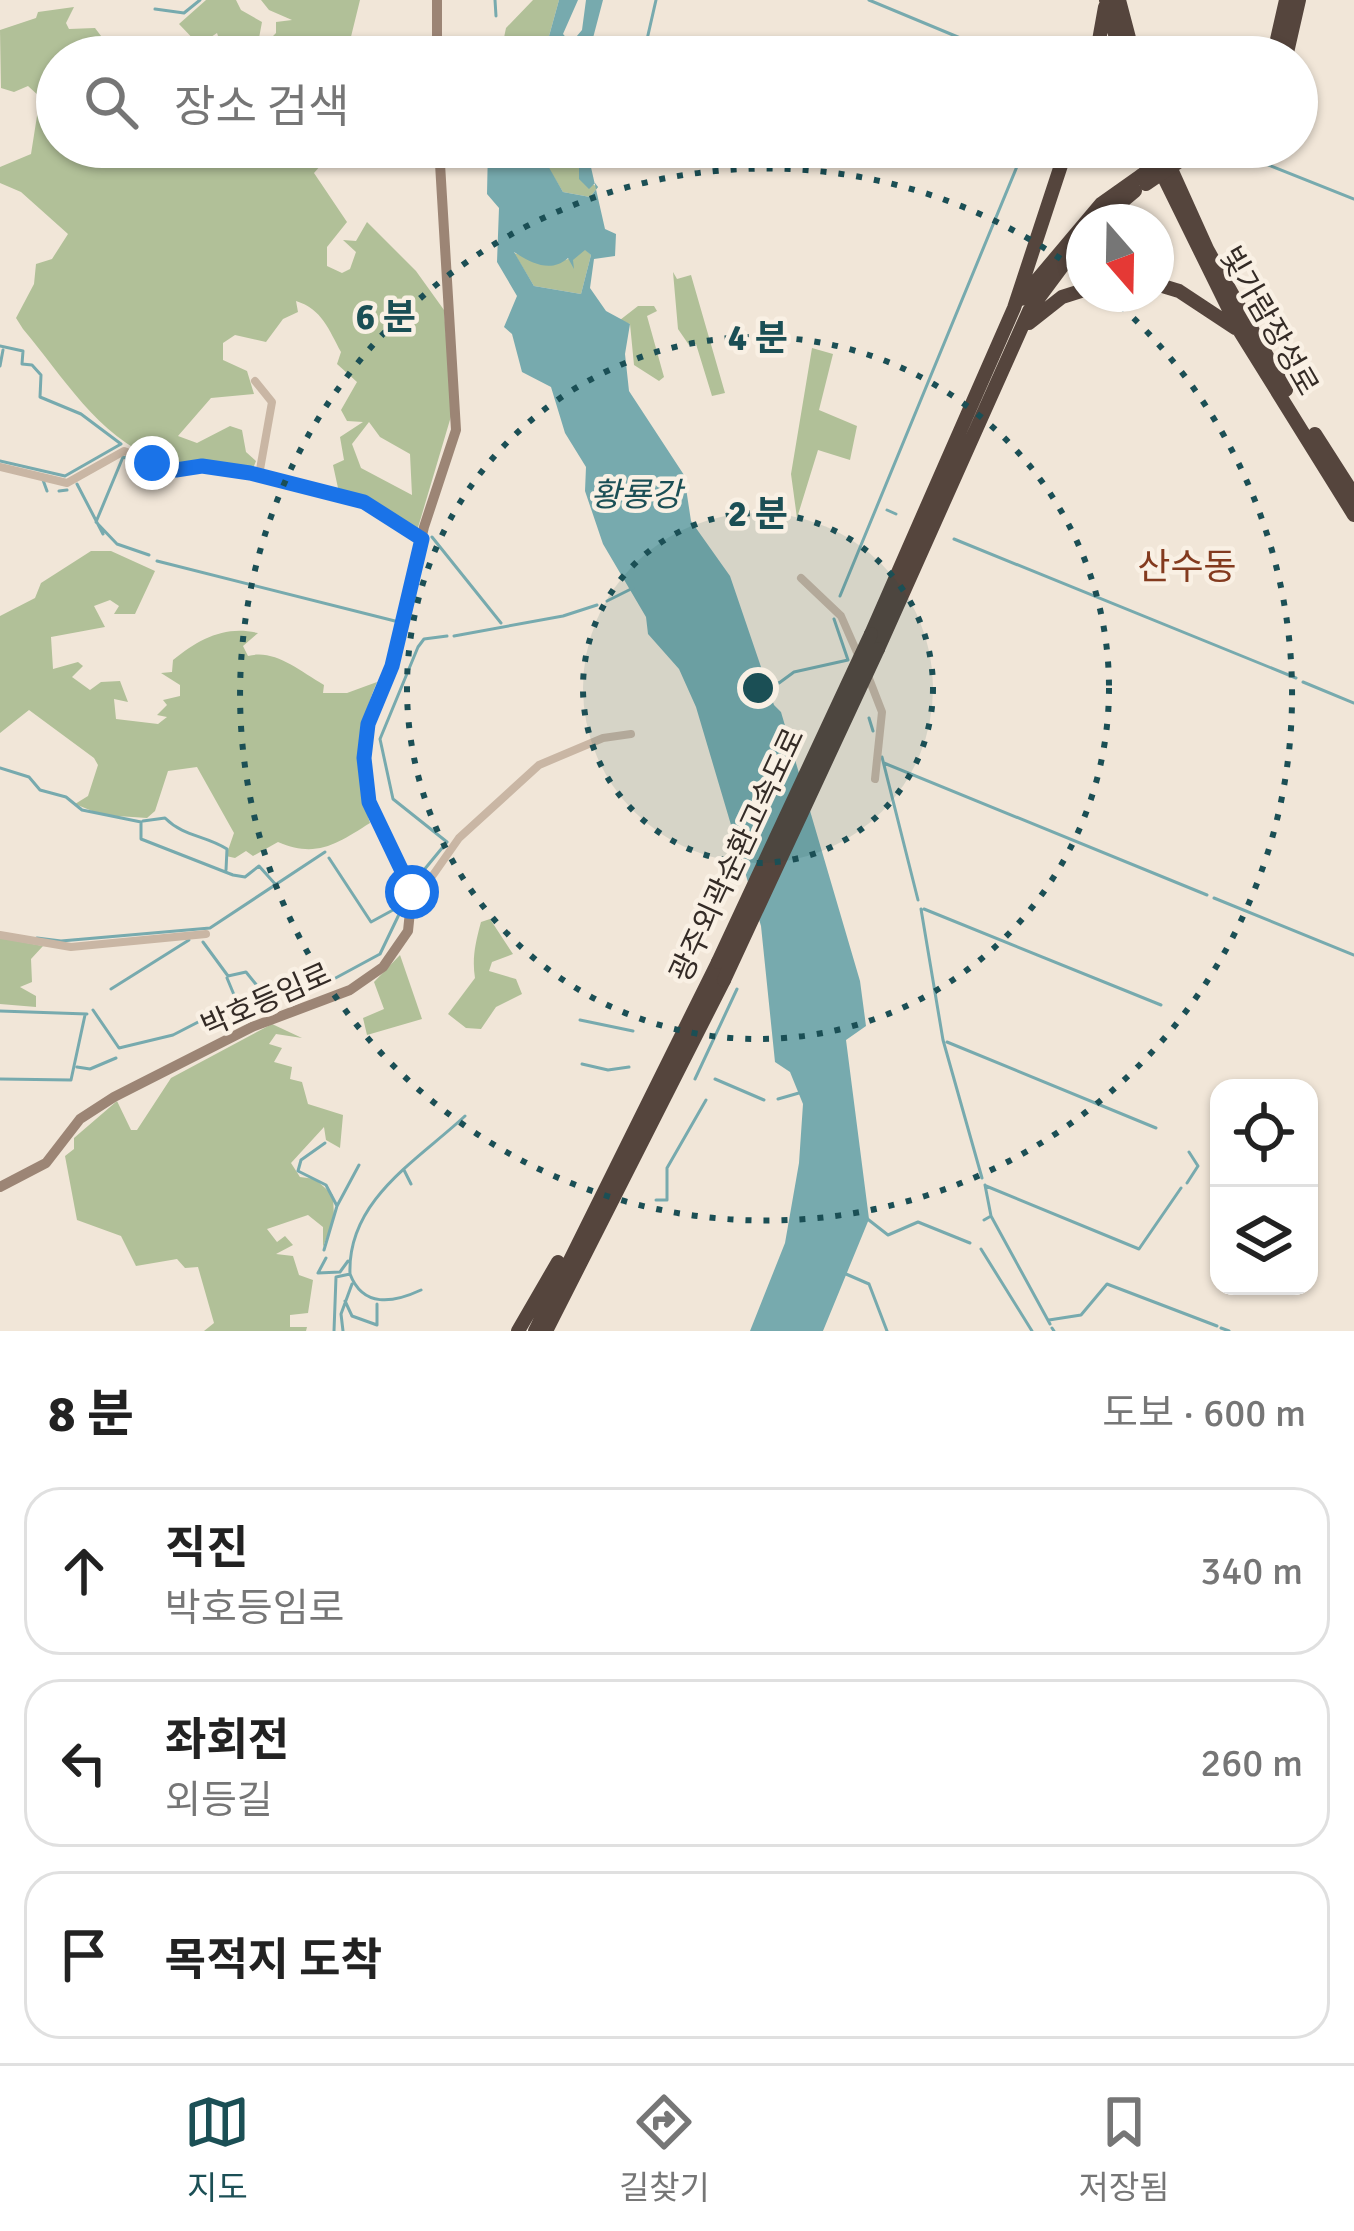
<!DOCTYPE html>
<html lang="ko">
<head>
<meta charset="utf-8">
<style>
	body { margin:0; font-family:Signika,"Noto Sans KR",sans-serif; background:#f2f2f2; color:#222 }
	.controls { position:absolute; right:36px; bottom:36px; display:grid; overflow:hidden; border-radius:24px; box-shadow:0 3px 9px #0004 }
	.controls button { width:108px; height:108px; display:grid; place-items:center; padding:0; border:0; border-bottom:3px solid #e0e0e0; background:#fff; color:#222; font:60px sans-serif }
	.compass { position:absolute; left:1066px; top:204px; width:108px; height:108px; border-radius:50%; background:#fff; box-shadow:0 3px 9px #0004; rotate:160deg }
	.stop { position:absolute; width:36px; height:36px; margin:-27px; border:9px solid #1a73e8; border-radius:50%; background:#fff }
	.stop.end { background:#1a73e8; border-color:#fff; box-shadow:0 3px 12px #0008 }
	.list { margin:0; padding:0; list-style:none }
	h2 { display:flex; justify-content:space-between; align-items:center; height:156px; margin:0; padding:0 48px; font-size:51px }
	h2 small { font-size:39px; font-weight:400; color:#767676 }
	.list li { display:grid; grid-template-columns:78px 1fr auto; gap:36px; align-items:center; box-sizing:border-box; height:168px; margin:0 24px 24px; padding:0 24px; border:3px solid #e0e0e0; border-radius:36px }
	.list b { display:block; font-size:45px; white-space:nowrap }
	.list p { margin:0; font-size:39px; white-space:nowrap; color:#767676 }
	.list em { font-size:39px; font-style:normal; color:#767676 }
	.icon { flex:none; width:66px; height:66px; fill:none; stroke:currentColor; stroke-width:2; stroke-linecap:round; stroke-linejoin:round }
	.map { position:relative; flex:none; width:1354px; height:1331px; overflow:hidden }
	.search { position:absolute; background:#fff; box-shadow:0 3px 9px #0004; left:36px; right:36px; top:36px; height:132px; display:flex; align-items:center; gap:30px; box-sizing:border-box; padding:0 42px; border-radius:66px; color:#767676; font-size:45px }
	.sheet { height:732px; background:#fff }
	nav { display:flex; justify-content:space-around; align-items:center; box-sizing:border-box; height:168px; border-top:3px solid #e0e0e0; background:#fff; font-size:33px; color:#767676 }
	nav a { display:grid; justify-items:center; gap:6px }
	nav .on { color:#1b4f55 }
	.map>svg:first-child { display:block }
	.green { fill:#b1c098; fill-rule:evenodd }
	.water { fill:#77aaae; fill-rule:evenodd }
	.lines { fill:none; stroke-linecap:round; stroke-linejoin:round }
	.stream { stroke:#77aaae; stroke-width:3 }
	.street { stroke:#c9b6a4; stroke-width:8 }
	.secondary { stroke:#9c8575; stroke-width:10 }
	.highway { stroke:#55453d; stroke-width:14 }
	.highway-bridge { stroke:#55453d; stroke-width:14 }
	.route { stroke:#1a73e8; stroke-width:15 }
	.ring { fill:none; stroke:#1b4f55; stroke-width:6; stroke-dasharray:6 12 }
	.labels { text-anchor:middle; stroke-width:9; stroke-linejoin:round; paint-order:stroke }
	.street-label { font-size:30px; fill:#342b26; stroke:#f9f0e4 }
	.water-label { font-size:33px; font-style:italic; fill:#1b4f55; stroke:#f9f0e4 }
	.quarter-label { font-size:36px; fill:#833a1e; stroke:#f9f0e4 }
	.centre { fill:#1b4f55; stroke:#f9f0e4; stroke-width:6 }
	.ring-label { font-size:36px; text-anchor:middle; font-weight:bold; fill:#1b4f55; stroke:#f9f0e4; stroke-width:9; stroke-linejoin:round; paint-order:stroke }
</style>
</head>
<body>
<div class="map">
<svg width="1354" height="1331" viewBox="0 0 1354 1331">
	<rect width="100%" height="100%" fill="#f1e6d8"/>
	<path class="green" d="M206,0H236L241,10L262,22L259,38L265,44L276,33V22L292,20L269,10L261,0H360L346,57H225L217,33L199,45L179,24Z
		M533,0H559L546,47L512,48V57H500L506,28Z
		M74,7L66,23L69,29L95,28L117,57H57V76L51,78L57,86V147H316L321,165L314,173L347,222L327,247V266L342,273L350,269L356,252L343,240L356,241L367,222L416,271L444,310L452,413L417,531L368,498L338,488L333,465L344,460L340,437L363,422L347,421L341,410L357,382L337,364L341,352C329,330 322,309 296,301L298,312L283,319L266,342L235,335L223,343V360L247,371L254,394L211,398L178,436L197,443L230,426L242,430L246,452L256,461L252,471C223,468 185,471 158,460C97,436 63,376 23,329L16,318L34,284L36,264L52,259L68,234L21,192L0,183V167L31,154L40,97L28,86L14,92L1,88L0,30L36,18L38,12ZM369,422L380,437L410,454L412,495L361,468L352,444Z
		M579,147L582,179L598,187L590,197L563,192L546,164L551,149Z
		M585,249L591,255L581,294L534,286L514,253C541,261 562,269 585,249Z
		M673,272L677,279L691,275L725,393L712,396L696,344L689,345L678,329Z
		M638,306H654L657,311L647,316L664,377L659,381L634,365L630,324L620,320Z
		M812,348L833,354L819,410L857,426L850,460L818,450L797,518L791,474Z
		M91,551H111L155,571L135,614H114L119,606L110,600L94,606L105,627L51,637L53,669L78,662L83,666L72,677L90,690L101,682L120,681L128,702L114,699L116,719L158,724L167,717L157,715L167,705L163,700L180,696V685L161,673L172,672L173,660C199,639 225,625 258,633L243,646L248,656C274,649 297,669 324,685L323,693H347L377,682C356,731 353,772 370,823C338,843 317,859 278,842L253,856L246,851L235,858L226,856L234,833L197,767L168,771L155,811L147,818L102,815L75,804L88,796L98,765L94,758L29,710L0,733V616L35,598L41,583Z
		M490,919L513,954L492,962L489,971L516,979L522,994L496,1007L481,1029L466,1028L448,1014L475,978C472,959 475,944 481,922Z
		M0,938L43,946L31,959L32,982L20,987L36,996V1007L0,1004Z
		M400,955L422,1019L367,1035L363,1018L384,1009L374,982Z
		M272,1024L302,1038L276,1034L269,1044L282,1048L274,1062L292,1067L290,1079L302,1082L308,1104L343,1115L340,1148L326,1140L324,1127L291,1163L300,1177L315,1179L333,1195L334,1218L323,1247V1227L308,1215L267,1229L277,1242L285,1236L293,1245L276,1254L293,1256L299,1275L313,1280L308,1313L290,1315V1327H307L306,1331H204L214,1323L198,1267L185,1268L177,1259L136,1266L121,1236L77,1220L65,1156L74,1149V1138L117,1101L131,1130H137L171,1078Z"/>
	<path class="water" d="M559,0H578L563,34L571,43L582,30L586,0H603L588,57H565L561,40L544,57H512L519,39L523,48L546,47Z
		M488,147H585L588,154L605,229L616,234L615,256L594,259L590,288L606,311L630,324L625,354L629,391L684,475L691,521L730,576L774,705L781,712L860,981L866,1026L846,1040L869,1219L823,1331H750L785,1243L799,1163L803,1104L790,1072L775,1062L761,926L696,707L679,669L648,634L646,617L603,544L585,491L586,467L565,433L551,387L522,372L512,334L504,327L517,296L497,262L499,208L487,194ZM579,147V179L589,189L595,183L598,187L590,197L563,192L547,164L550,150ZM585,250L591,255L581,294L534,286L514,252C533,264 551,273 568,258L574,269L573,260Z"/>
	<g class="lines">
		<path class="stream" d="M495,0L496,16
			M869,0L1006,57
			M155,9L184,13L200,0
			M643,57L656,0
			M1231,150L1354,199
			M0,346L23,351L22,364L32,365L41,375L40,397L81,414L121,444L65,476L0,461
			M0,366L3,350
			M144,464L123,457L96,522L117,544L149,555
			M43,480L47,491
			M77,484L103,534
			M59,491L67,490
			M887,510L896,514
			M432,537L501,623
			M954,539L1296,678
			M157,561L395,621
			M840,596L1025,147
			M607,601L633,588
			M454,636L563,616L597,605
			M763,680L779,683L794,672L848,660L834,619
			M1303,682L1354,703
			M869,718L873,731
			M882,757L918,900
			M884,763L1207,895
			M0,768L29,777L40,790L66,797L82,810L141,822V839L233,875L245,877L259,866L276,885
			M143,821L165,818C184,837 205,835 227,849L226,870
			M329,858L371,922L404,904V893
			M419,876L447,842L393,799L380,739L418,647L424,639L447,636
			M1214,898L1354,955
			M921,909L943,1040L982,1178
			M924,909L1161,1005
			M37,938L61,941L210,928L325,852
			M203,942L228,976L246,972L259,988L277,983L306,994L380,954L404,904
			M111,989L189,940
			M93,1010L119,1048L173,1035L237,1002L227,978
			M0,1011L87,1014
			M580,1020L633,1031
			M947,1042L1156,1128
			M582,1064L608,1070L629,1067
			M77,1067L90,1069L116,1058
			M0,1079L71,1080L85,1015
			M695,1079L737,989
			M715,1079L764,1100
			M778,1099L799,1093
			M325,1143L301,1160L298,1171L326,1185L337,1206
			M404,1170L411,1184
			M1187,1183L1198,1166L1189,1152
			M986,1186L1139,1249L1181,1188
			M656,1200H667V1168L706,1100
			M991,1216L1050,1324
			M865,1217L888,1235L918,1222L970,1243
			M984,1220L991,1216L985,1185
			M981,1249L1032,1331
			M324,1250L337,1206L359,1165
			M326,1258L318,1273L340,1272L348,1261
			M350,1274C363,1308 393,1303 421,1290
			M846,1274L869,1284L887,1331
			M345,1301L352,1316L377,1325V1304
			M1049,1320L1081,1315L1107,1284L1217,1326
			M1052,1328L1054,1331
			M1221,1328L1229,1331
			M334,1331L336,1277L350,1274C347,1200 418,1160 465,1116
			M343,1331L341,1314L352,1284"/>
		<path class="street" d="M255,381L272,402L259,475L365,502L421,538
			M0,467L67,483L124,451L177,470L202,466L259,475
			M801,578L841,616L859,657
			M868,676L882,712L875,779
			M414,902L459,838L539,765L603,738L631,734
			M0,935L71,947L206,934"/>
		<path class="secondary" d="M437,0V57
			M0,1187L46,1163L80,1119L114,1097L252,1027L350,990L383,967L408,931L412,892L369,801L364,758L367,724L392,666L424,527L456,430L439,147"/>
		<path class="highway" d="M1106,0L1121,57
			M1119,0L1134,57
			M1096,57L1105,7
			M1273,57L1286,0
			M1286,57L1299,0
			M1149,147L1239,330L1354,515
			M1161,147L1207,249L1286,390
			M1098,222L1135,191
			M1156,284L1179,291L1235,328
			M1021,299L1101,204L1142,175
			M1029,323L1062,297L1084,290
			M1315,434L1354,495
			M871,634L1014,308L1067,147
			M878,649L1029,311L1084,237
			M518,1331L558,1262
			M535,1331L718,962
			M546,1331L724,980"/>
		<path class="highway-bridge" d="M1142,175L1166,159
			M1146,184L1193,152
			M718,962L871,634
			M724,980L878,649"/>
	</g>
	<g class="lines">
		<path class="route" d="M152,463L176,470L202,466L250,473L364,502L422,539L392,666L368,724L364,758L369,802L412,892"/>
	</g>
	<circle cx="758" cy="688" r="175" fill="#1b4f55" fill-opacity=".12"/>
	<g class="ring">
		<circle cx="758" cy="688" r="175"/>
		<circle cx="758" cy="688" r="351"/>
		<path d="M1107 294A526 526 0 1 1 1082 274"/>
	</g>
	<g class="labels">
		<g class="street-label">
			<text transform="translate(1269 321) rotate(60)" y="10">빛가람장성로</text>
			<text transform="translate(737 855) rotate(-65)" y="10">광주외곽순환고속도로</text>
			<text transform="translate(266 1000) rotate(-24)" y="10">박호등임로</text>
		</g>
		<g class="water-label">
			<text x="636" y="506">황룡강</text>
		</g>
		<g class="quarter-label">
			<text x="1187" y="579">산수동</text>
		</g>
	</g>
	<circle cx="758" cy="688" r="18" class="centre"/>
	<g class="ring-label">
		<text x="386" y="329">6 분</text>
		<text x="758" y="350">4 분</text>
		<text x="758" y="526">2 분</text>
	</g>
</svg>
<div class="controls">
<button><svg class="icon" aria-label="locate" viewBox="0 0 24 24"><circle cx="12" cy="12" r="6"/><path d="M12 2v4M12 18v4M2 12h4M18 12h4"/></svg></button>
<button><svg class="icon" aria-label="layers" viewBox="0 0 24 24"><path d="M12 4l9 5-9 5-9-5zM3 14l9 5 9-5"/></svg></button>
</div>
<svg class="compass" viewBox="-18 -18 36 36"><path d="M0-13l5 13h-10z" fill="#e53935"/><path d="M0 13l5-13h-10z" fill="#767676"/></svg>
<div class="stop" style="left:412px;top:892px"></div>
<div class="stop end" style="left:152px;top:463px"></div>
<div class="search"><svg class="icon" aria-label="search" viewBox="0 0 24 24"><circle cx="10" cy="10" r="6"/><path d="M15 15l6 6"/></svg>장소 검색</div>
</div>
<section class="sheet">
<h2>8 분<small>도보 · 600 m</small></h2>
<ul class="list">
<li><svg class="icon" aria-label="ahead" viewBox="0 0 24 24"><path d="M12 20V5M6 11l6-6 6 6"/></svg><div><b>직진</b><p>박호등임로</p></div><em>340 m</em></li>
<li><svg class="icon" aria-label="left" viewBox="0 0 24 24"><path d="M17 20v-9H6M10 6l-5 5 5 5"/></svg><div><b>좌회전</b><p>외등길</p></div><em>260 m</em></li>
<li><svg class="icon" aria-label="arrive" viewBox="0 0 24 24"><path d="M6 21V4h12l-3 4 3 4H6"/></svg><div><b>목적지 도착</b></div></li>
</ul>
</section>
<nav>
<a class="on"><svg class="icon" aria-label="map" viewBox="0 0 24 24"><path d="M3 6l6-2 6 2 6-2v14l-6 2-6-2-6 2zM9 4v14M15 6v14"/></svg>지도</a>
<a><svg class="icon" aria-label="directions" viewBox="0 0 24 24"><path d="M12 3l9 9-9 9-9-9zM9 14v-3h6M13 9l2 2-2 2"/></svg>길찾기</a>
<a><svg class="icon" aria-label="saved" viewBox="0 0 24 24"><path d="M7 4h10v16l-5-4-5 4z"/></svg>저장됨</a>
</nav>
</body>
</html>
